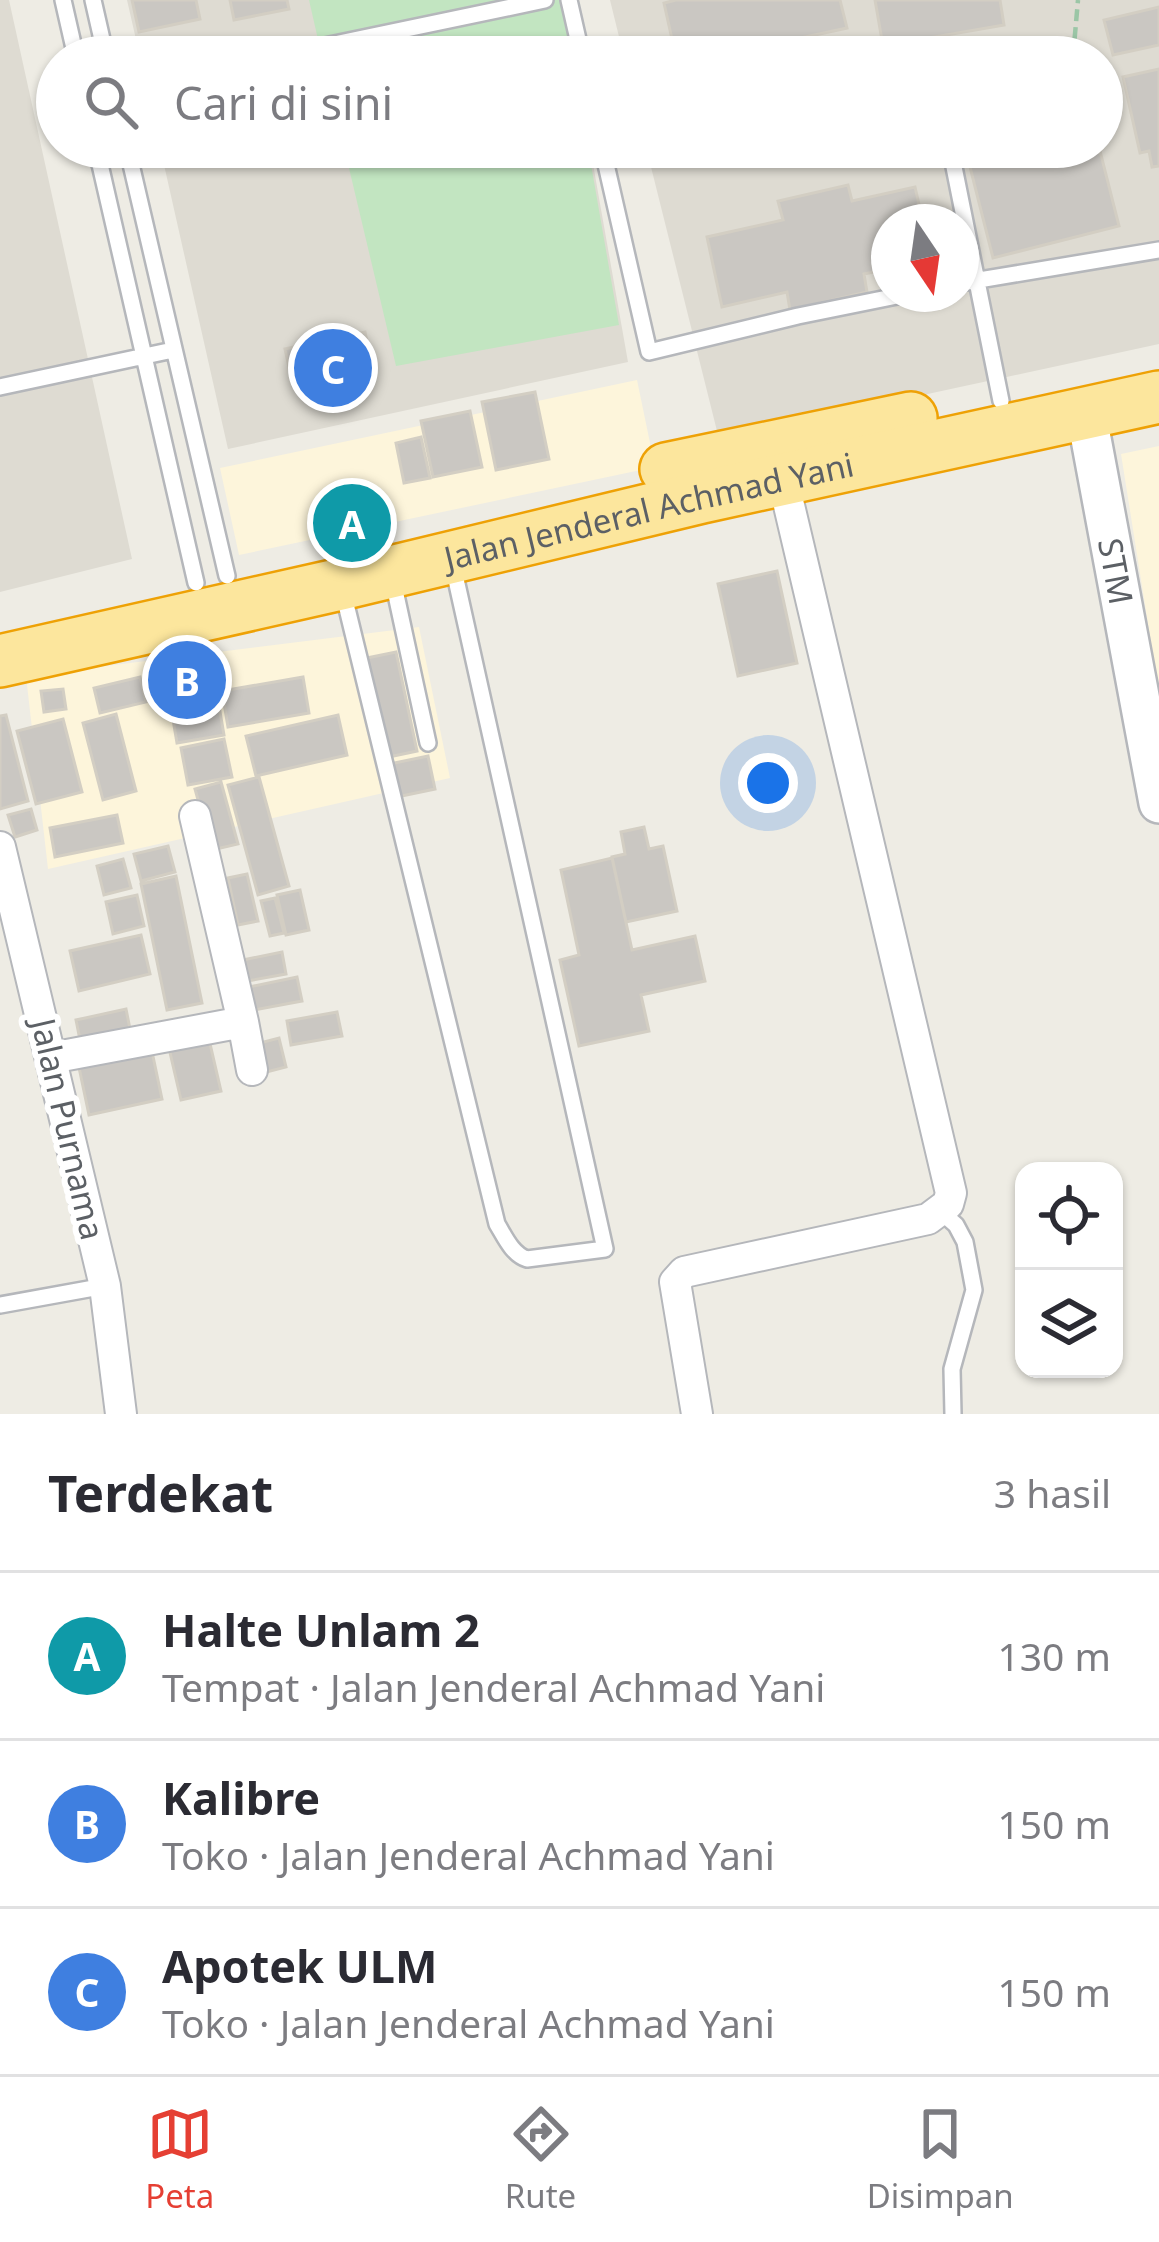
<!DOCTYPE html>
<html lang="id">
<head>
<meta charset="utf-8">
<style>
	body { margin:0; font-family:"Noto Sans",sans-serif; background:#f2f2f3; color:#2b2b33 }
	.controls { position:absolute; right:36px; bottom:36px; display:grid; overflow:hidden; border-radius:24px; box-shadow:0 3px 9px #0004 }
	.controls button { width:108px; height:108px; display:grid; place-items:center; padding:0; border:0; border-bottom:3px solid #e1e1e2; background:#fff; color:#2b2b33; font:60px sans-serif }
	.compass { position:absolute; left:871px; top:204px; width:108px; height:108px; border-radius:50%; background:#fff; box-shadow:0 3px 9px #0004; rotate:167deg }
	.you { position:absolute; left:768px; top:783px; width:42px; height:42px; margin:-30px; border:9px solid #fff; border-radius:50%; background:#1a73e8; box-shadow:0 0 0 18px #1a73e833 }
	.badge { display:grid; place-items:center; width:78px; height:78px; border-radius:50%; background:#e53f33; color:#fff; font-size:39px; font-weight:700 }
	.pin { position:absolute; translate:-50% -50%; border:6px solid #fff; box-shadow:0 3px 12px #0006 }
	.list { margin:0; padding:0; list-style:none }
	h2 { display:flex; justify-content:space-between; align-items:center; height:156px; margin:0; padding:0 48px; font-size:51px }
	h2 small { font-size:39px; font-weight:400; color:#7c7c81 }
	.list li { display:grid; grid-template-columns:78px 1fr auto; gap:36px; align-items:center; box-sizing:border-box; height:168px; padding:0 48px; border-top:3px solid #e1e1e2 }
	.list b { display:block; font-size:45px; white-space:nowrap }
	.list p { margin:0; font-size:39px; white-space:nowrap; color:#7c7c81 }
	.list em { font-size:39px; font-style:normal; color:#7c7c81 }
	.icon { flex:none; width:66px; height:66px; fill:none; stroke:currentColor; stroke-width:2; stroke-linecap:round; stroke-linejoin:round }
	.map { position:relative; flex:none; width:1159px; height:1414px; overflow:hidden }
	.search { position:absolute; background:#fff; box-shadow:0 3px 9px #0004; left:36px; right:36px; top:36px; height:132px; display:flex; align-items:center; gap:30px; box-sizing:border-box; padding:0 42px; border-radius:66px; color:#7c7c81; font-size:45px }
	.sheet { height:660px; background:#fff }
	nav { display:flex; justify-content:space-around; align-items:center; box-sizing:border-box; height:168px; border-top:3px solid #e1e1e2; background:#fff; font-size:33px; color:#7c7c81 }
	nav a { display:grid; justify-items:center; gap:6px }
	nav .on { color:#e53f33 }
	.map>svg:first-child { display:block }
	.commercial { fill:#fdf5db }
	.education { fill:#dedbd2; fill-rule:evenodd }
	.green { fill:#c2e5c1 }
	.building { fill:#cac7c2; stroke:#d3cec3; stroke-width:3 }
	.lines { fill:none; stroke-linecap:round; stroke-linejoin:round }
	.service-casing { stroke:#b5b7bb; stroke-width:20 }
	.minor-casing { stroke:#b5b7bb; stroke-width:34 }
	.tertiary-casing { stroke:#b5b7bb; stroke-width:44 }
	.trunk-casing { stroke:#eea105; stroke-width:56 }
	.path { stroke:#9bc6a6; stroke-width:4.5; stroke-dasharray:12 6; stroke-linecap:butt }
	.service { stroke:#fff; stroke-width:15 }
	.minor { stroke:#fff; stroke-width:30 }
	.tertiary { stroke:#fff; stroke-width:39 }
	.trunk { stroke:#fce69d; stroke-width:51 }
	.labels { text-anchor:middle; stroke-width:12; stroke-linejoin:round; paint-order:stroke }
	.street-label { font-size:33px; fill:#5c6065; stroke:#fff }
</style>
</head>
<body>
<div class="map">
<svg width="1159" height="1414" viewBox="0 0 1159 1414">
	<rect width="100%" height="100%" fill="#eeece4"/>
	<path class="commercial" d="M637,380L655,467L239,555L220,468Z
		M1159,446V693L1121,454Z
		M419,627L450,778L48,869L26,676Z"/>
	<path class="education" d="M0,0H9L132,559L0,592Z
		M127,0H563L574,57H140Z
		M610,0H1159V344L719,439L646,147H1102V57H624ZM889,222H961V294H889Z
		M160,147H590L628,362L228,449Z"/>
	<path class="green" d="M309,0H562L572,57H322Z
		M344,147H588L619,325L396,366Z"/>
	<path class="building" d="M132,0H196L200,19L139,32Z
		M230,0H287L289,9L234,20Z
		M676,0H840L847,28L713,57H676L664,3Z
		M875,0H1000L1004,25L883,46Z
		M1159,7V45L1113,55L1104,20Z
		M1159,69V166L1152,167L1149,151L1140,153L1123,77Z
		M982,147H1099L1119,226L993,258L966,151Z
		M848,185L852,201L915,187L923,222H889V269L864,274L867,292L790,310L787,292L722,307L707,237L783,220L778,201Z
		M365,332L373,370L293,386L285,349Z
		M535,392L549,459L496,470L482,402Z
		M470,411L482,467L433,477L421,421Z
		M421,437L430,478L404,483L396,443Z
		M777,571L797,663L738,676L718,584Z
		M396,652L417,751L389,757L367,658Z
		M140,677L146,702L100,713L94,688Z
		M303,677L309,713L228,727L222,691Z
		M63,689L66,709L44,712L41,691Z
		M217,694L224,735L177,743L170,702Z
		M116,714L136,791L103,800L83,723Z
		M6,715L28,801L0,809V716Z
		M338,715L347,755L256,776L246,736Z
		M63,719L82,792L36,804L17,731Z
		M224,739L232,777L188,785L181,748Z
		M428,756L435,789L397,797L390,764Z
		M259,777L289,886L258,895L228,785Z
		M221,782L238,844L212,850L195,789Z
		M31,809L37,830L15,837L8,815Z
		M117,815L123,843L55,857L50,828Z
		M644,827L649,849L663,846L677,911L626,922L612,857L625,854L621,832Z
		M168,846L175,872L141,881L134,854Z
		M612,858L632,950L695,936L705,981L641,995L649,1031L579,1046L560,960L579,955L561,870Z
		M123,859L131,888L104,895L97,866Z
		M247,874L258,921L238,925L228,878Z
		M176,876L202,1003L167,1010L141,884Z
		M300,890L309,930L286,935L277,895Z
		M137,895L144,926L113,934L106,902Z
		M275,898L284,933L270,936L261,901Z
		M141,935L150,974L79,991L70,951Z
		M282,952L286,974L242,982L238,961Z
		M297,977L302,1001L249,1011L244,988Z
		M126,1009L131,1034L81,1045L76,1020Z
		M337,1012L342,1036L291,1045L287,1021Z
		M208,1035L221,1091L181,1100L168,1044Z
		M279,1038L286,1067L259,1074L252,1045Z
		M150,1042L162,1099L89,1115L77,1058Z"/>
	<g class="lines">
		<defs>
			<path id="service" d="M63,0L76,57
				M93,0L106,57
				M569,0L582,57
				M272,57L545,0
				M96,147L196,583
				M127,147L227,576
				M602,147L649,352L798,316L907,294
				M950,147L1001,401
				M961,283L1159,250
				M0,387L173,350
				M393,581L428,743
				M343,592L497,1224C505,1237 512,1254 527,1259L605,1249L453,566
				M940,1211L956,1225L965,1242L974,1290L952,1369L953,1414
				M0,1305L105,1286"/>
			<path id="minor" d="M0,847L105,1286L121,1414
				M243,1022L252,1070
				M51,1058L243,1022L195,816
				M697,1414L675,1282L684,1272L928,1219L948,1204L951,1193L783,480"/>
			<g id="tertiary">
				<path id="s1" d="M1086,412L1159,803"/>
			</g>
			<g id="trunk">
				<path d="M666,469L911,418"/>
				<path id="s2" d="M0,661L341,584L702,497L1159,397"/>
			</g>
		</defs>
		<use href="#service" class="service-casing"/>
		<use href="#minor" class="minor-casing"/>
		<use href="#tertiary" class="tertiary-casing"/>
		<use href="#trunk" class="trunk-casing"/>
		<path class="path" d="M1073,57L1078,0"/>
		<use href="#service" class="service"/>
		<use href="#minor" class="minor"/>
		<use href="#tertiary" class="tertiary"/>
		<use href="#trunk" class="trunk"/>
	</g>
	<g class="labels">
		<g class="street-label">
			<text dy="12" stroke="none"><textPath href="#s2" startOffset="666">Jalan Jenderal Achmad Yani</textPath></text>
			<text dy="12" stroke="none"><textPath href="#s1" startOffset="162">STM</textPath></text>
			<text transform="translate(68 1129) rotate(77)" y="12">Jalan Purnama</text>
		</g>
	</g>
</svg>
<div class="controls">
<button><svg class="icon" aria-label="locate" viewBox="0 0 24 24"><circle cx="12" cy="12" r="6"/><path d="M12 2v4M12 18v4M2 12h4M18 12h4"/></svg></button>
<button><svg class="icon" aria-label="layers" viewBox="0 0 24 24"><path d="M12 4l9 5-9 5-9-5zM3 14l9 5 9-5"/></svg></button>
</div>
<svg class="compass" viewBox="-18 -18 36 36"><path d="M0-13l5 13h-10z" fill="#e53935"/><path d="M0 13l5-13h-10z" fill="#7c7c81"/></svg>
<div class="you"></div>
<div class="pin badge" style="left:352px;top:523px;background:#0f9aa8">A</div>
<div class="pin badge" style="left:187px;top:680px;background:#3f7fe0">B</div>
<div class="pin badge" style="left:333px;top:368px;background:#3f7fe0">C</div>
<div class="search"><svg class="icon" aria-label="search" viewBox="0 0 24 24"><circle cx="10" cy="10" r="6"/><path d="M15 15l6 6"/></svg>Cari di sini</div>
</div>
<section class="sheet">
<h2>Terdekat<small>3 hasil</small></h2>
<ul class="list">
<li><span class="badge" style="background:#0f9aa8">A</span><div><b>Halte Unlam 2</b><p>Tempat · Jalan Jenderal Achmad Yani</p></div><em>130 m</em></li>
<li><span class="badge" style="background:#3f7fe0">B</span><div><b>Kalibre</b><p>Toko · Jalan Jenderal Achmad Yani</p></div><em>150 m</em></li>
<li><span class="badge" style="background:#3f7fe0">C</span><div><b>Apotek ULM</b><p>Toko · Jalan Jenderal Achmad Yani</p></div><em>150 m</em></li>
</ul>
</section>
<nav>
<a class="on"><svg class="icon" aria-label="map" viewBox="0 0 24 24"><path d="M3 6l6-2 6 2 6-2v14l-6 2-6-2-6 2zM9 4v14M15 6v14"/></svg>Peta</a>
<a><svg class="icon" aria-label="directions" viewBox="0 0 24 24"><path d="M12 3l9 9-9 9-9-9zM9 14v-3h6M13 9l2 2-2 2"/></svg>Rute</a>
<a><svg class="icon" aria-label="saved" viewBox="0 0 24 24"><path d="M7 4h10v16l-5-4-5 4z"/></svg>Disimpan</a>
</nav>
</body>
</html>
